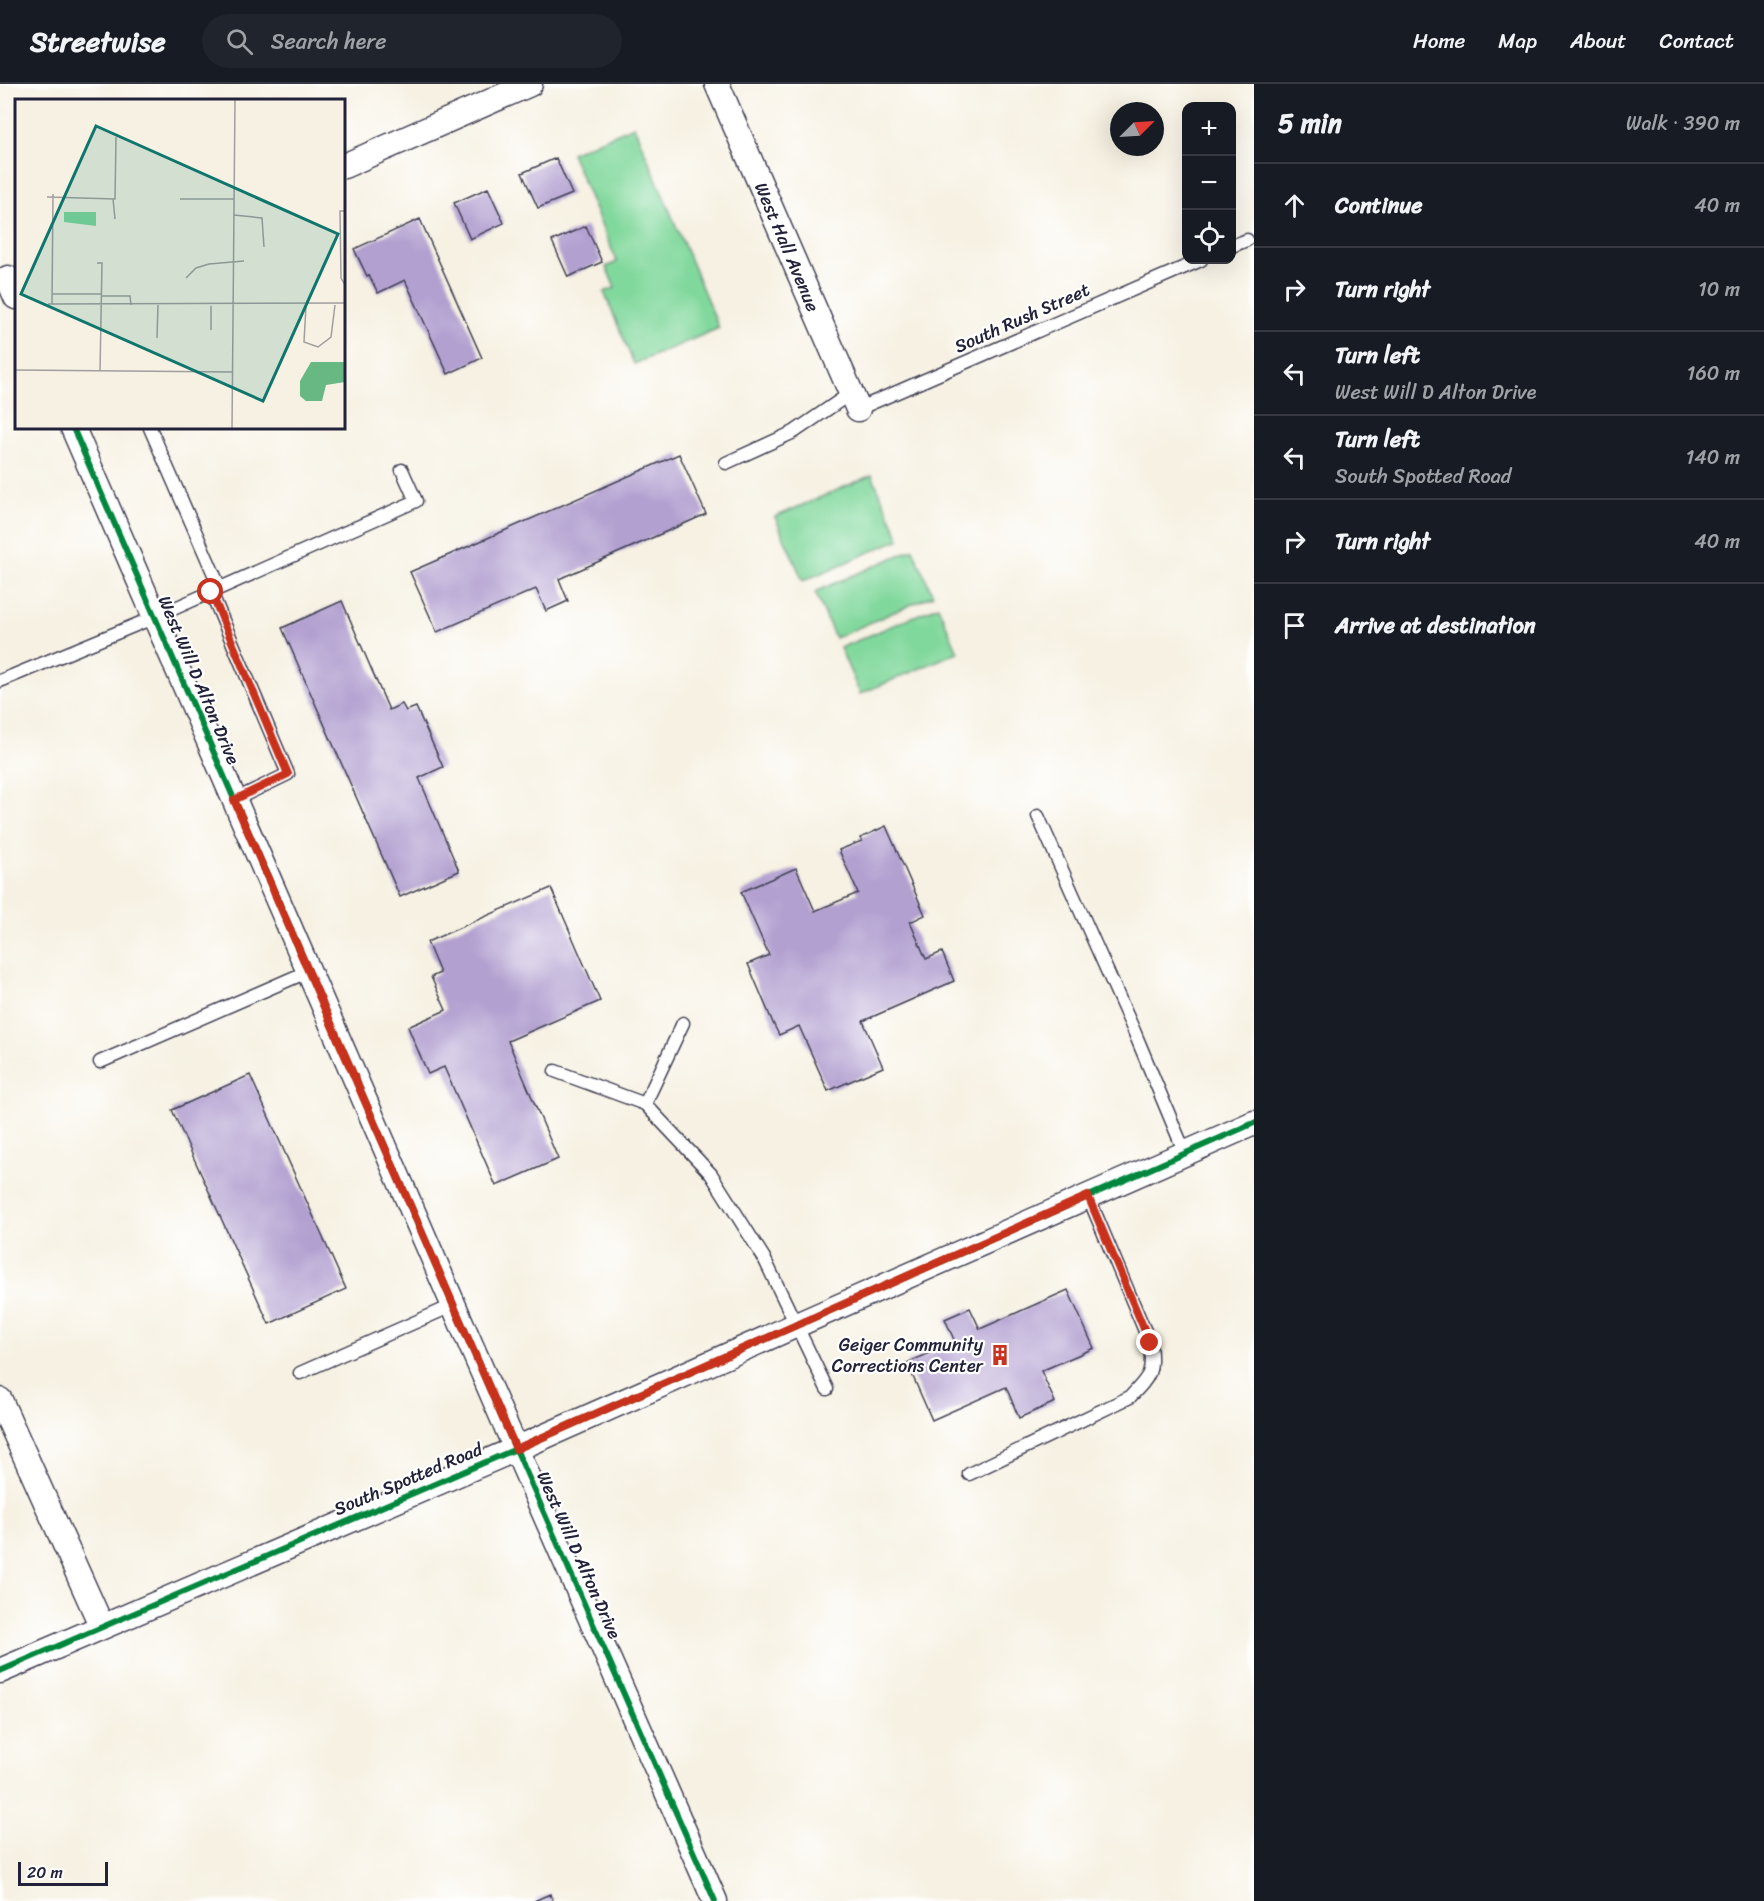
<!DOCTYPE html>
<html lang="en">
<head>
<meta charset="utf-8">
<style>
	body { margin:0; font-family:Sriracha,sans-serif; background:#20242c; color:#f1f3f6 }
	.controls { position:absolute; right:18px; top:18px; display:grid; overflow:hidden; border-radius:12px; box-shadow:0 6px 24px #0002 }
	.controls button { width:54px; height:54px; display:grid; place-items:center; padding:0; border:0; border-bottom:2px solid #363941; background:#171b24; color:#f1f3f6; font:30px sans-serif }
	.compass { position:absolute; left:1110px; top:18px; width:54px; height:54px; border-radius:50%; background:#171b24; box-shadow:0 6px 24px #0002; rotate:66deg }
	.scale { position:absolute; left:18px; bottom:15px; width:90px; box-sizing:border-box; padding-left:6px; border:3px solid #22223b; border-top:0; font-size:16px; line-height:21px; white-space:nowrap; color:#22223b; -webkit-text-stroke:4px #fff; paint-order:stroke }
	.stop { position:absolute; width:18px; height:18px; margin:-14px; border:4px solid #c8321e; border-radius:50%; background:#fff }
	.stop.end { background:#c8321e; border-color:#fff; box-shadow:0 2px 6px #0008 }
	.list { margin:0; padding:0; list-style:none }
	h2 { display:flex; justify-content:space-between; align-items:center; height:78px; margin:0; padding:0 24px; font-size:26px }
	h2 small { font-size:20px; font-weight:400; color:#9ea1a6 }
	.list li { display:grid; grid-template-columns:39px 1fr auto; gap:18px; align-items:center; box-sizing:border-box; height:84px; padding:0 24px; border-top:2px solid #363941 }
	.list b { display:block; font-size:22px; white-space:nowrap }
	.list p { margin:0; font-size:20px; white-space:nowrap; color:#9ea1a6 }
	.list em { font-size:20px; font-style:normal; color:#9ea1a6 }
	.icon { flex:none; width:33px; height:33px; fill:none; stroke:currentColor; stroke-width:2; stroke-linecap:round; stroke-linejoin:round }
	.map { position:relative; flex:none; width:1254px; height:1817px; overflow:hidden }
	header { display:flex; align-items:center; gap:36px; box-sizing:border-box; height:84px; padding:0 30px; background:#171b24; border-bottom:2px solid #363941 }
	header strong { font-size:28px }
	nav { display:flex; gap:33px; margin-inline-start:auto; font-size:21px }
	.search { width:420px; height:54px; background:#20242c; display:flex; align-items:center; gap:15px; box-sizing:border-box; padding:0 21px; border-radius:33px; color:#9ea1a6; font-size:22px }
	main { display:flex }
	aside { flex:1; background:#171b24 }
	.map>svg:first-child { display:block }
	.green { fill:#81d89c; stroke:#527d6c; stroke-width:1.5 }
	.building { fill:#b2a0d0 }
	.lines { fill:none; stroke-linecap:round; stroke-linejoin:round }
	.service-casing { stroke:#424154; stroke-width:15 }
	.minor-casing { stroke:#424154; stroke-width:27 }
	.service { stroke:#fff; stroke-width:12 }
	.minor { stroke:#fff; stroke-width:24 }
	.cycleway-casing { stroke:#fff; stroke-width:10 }
	.cycleway { stroke:#00873e; stroke-width:6 }
	.route { stroke:#c8321e; stroke-width:8 }
	.labels { text-anchor:middle; stroke-width:4.5; stroke-linejoin:round; paint-order:stroke }
	.street-label { font-size:18px; fill:#22223b; stroke:#fff }
	.poi-label { font-size:18px; fill:#22223b; stroke:#fff; text-anchor:end }
	.inset-road { fill:none; stroke:#a19e9f; stroke-width:1.5 }
	.view { fill:#0f766e; fill-opacity:0.15; stroke:#0f766e; stroke-width:3 }
	.inset-edge { fill:none; stroke:#22223b; stroke-width:3 }
</style>
</head>
<body>
<header>
<strong>Streetwise</strong>
<div class="search"><svg class="icon" aria-label="search" viewBox="0 0 24 24"><circle cx="10" cy="10" r="6"/><path d="M15 15l6 6"/></svg>Search here</div>
<nav><a>Home</a><a>Map</a><a>About</a><a>Contact</a></nav>
</header>
<main>
<div class="map">
<svg width="1254" height="1817" viewBox="0 0 1254 1817">
	<rect width="100%" height="100%" fill="#fff"/>
	<filter id="ink" filterUnits="userSpaceOnUse"><feTurbulence type="fractalNoise" baseFrequency=".0167" numOctaves="2"/><feDisplacementMap in="SourceGraphic" scale="12" xChannelSelector="R" yChannelSelector="G"/><feConvolveMatrix kernelMatrix="1 2 1 2 8 2 1 2 1" color-interpolation-filters="sRGB"/></filter>
	<filter id="wash" filterUnits="userSpaceOnUse"><feTurbulence type="fractalNoise" baseFrequency=".008" numOctaves="4" result="noise"/><feDisplacementMap in="SourceGraphic" scale="24" xChannelSelector="R" yChannelSelector="G"/><feGaussianBlur stdDeviation="1.35" result="paint"/><feColorMatrix in="noise" values="0 0 0 0 0 0 0 0 0 0 0 0 0 0 0 0 0 1.4 0 .05"/><feComposite in="paint" operator="in"/></filter>
	<g filter="url(#wash)">
		<rect width="100%" height="100%" fill="#f6f1e2"/>
		<path class="green" d="M634,42L719,244L634,280L604,208L615,204L606,183L617,178L571,69Z
			M872,391L900,455L803,497L775,433Z
			M913,465L933,511L835,554L815,508Z
			M938,522L958,568L860,610L840,564Z"/>
		<g id="blocks">
			<path class="building" d="M556,74L572,110L538,124L522,89Z
				M488,104L504,139L470,155L454,119Z
				M420,135L482,274L448,290L405,196L378,209L369,191L367,192L354,165Z
				M586,142L602,178L568,193L552,157Z
				M679,370L706,430L559,495L568,517L546,527L536,505L437,548L410,488Z
				M342,517L389,626L402,620L406,627L416,623L443,683L419,694L459,787L400,813L282,544Z
				M886,742L925,831L910,838L926,875L942,868L954,897L863,937L883,983L828,1007L799,942L779,951L773,939L748,880L769,871L741,808L796,784L815,827L858,809L839,766L862,757L860,754Z
				M551,804L600,917L508,957L558,1075L496,1102L444,983L428,990L408,943L446,926L431,893L440,889L427,858Z
				M250,991L346,1205L269,1240L172,1026Z
				M1068,1206L1094,1264L1041,1287L1055,1318L1019,1334L1006,1303L932,1336L907,1279L955,1258L945,1235L970,1224L980,1245Z
				M550,1810L553,1817H534Z"/>
		</g>
	</g>
	<g filter="url(#ink)">
		<use href="#blocks" fill-opacity="0" stroke="#424154" stroke-width="1.5"/>
		<g class="lines">
			<defs>
				<path id="service" d="M1232,162L1247,156
					M858,325L1201,176
					M150,344L220,504
					M726,379L794,348L851,309
					M211,508L288,690L234,716
					M0,597L155,533L416,417L402,386
					M1038,732L1134,947L1185,1069
					M100,978L309,887
					M555,987L645,1020L711,1090L764,1174L827,1305
					M645,1020L683,939
					M300,1289L454,1221
					M969,1390L1130,1313C1151,1291 1153,1289 1150,1259L1088,1112"/>
				<path id="minor" d="M717,0L858,325
					M344,82L530,0
					M8,194L16,213
					M73,344L516,1365L715,1817
					M0,1316L102,1543
					M0,1587L516,1365L1254,1039"/>
			</defs>
			<use href="#service" class="service-casing"/>
			<use href="#minor" class="minor-casing"/>
			<use href="#service" class="service"/>
			<use href="#minor" class="minor"/>
			<defs>
				<path id="cycleway" d="M73,344L516,1365L715,1817
					M0,1587L516,1365L1254,1039"/>
			</defs>
			<use href="#cycleway" class="cycleway-casing"/>
			<use href="#cycleway" class="cycleway"/>
		</g>
	</g>
	<g class="lines" filter="url(#ink)">
		<path class="route" d="M211,508L288,690L234,716L516,1365L1088,1112L1150,1259"/>
	</g>
	<defs>
		<symbol id="building-bare" viewBox="-9 -9 18 18"><path d="M-4-6H4V6H1V3H-1V6H-4ZM-2.5-4.3h1.7v1.8h-1.7ZM.8-4.3h1.7v1.8H.8ZM-2.5-1h1.7V.8h-1.7ZM.8-1h1.7V.8H.8Z" fill="#c8321e" stroke="#fff" stroke-width="2.5" paint-order="stroke"/></symbol>
	</defs>
	<g fill-rule="evenodd">
		<use href="#building-bare" x="985" y="1256" width="30" height="30"/>
	</g>
	<g class="labels">
		<g class="street-label">
			<text transform="translate(787 163) rotate(67)" y="6">West Hall Avenue</text>
			<text transform="translate(1022 234) rotate(-24)" y="6">South Rush Street</text>
			<text transform="translate(199 596) rotate(67)" y="6">West Will D Alton Drive</text>
			<text transform="translate(408 1395) rotate(-23)" y="6">South Spotted Road</text>
			<text transform="translate(579 1471) rotate(66)" y="6">West Will D Alton Drive</text>
		</g>
		<g class="poi-label">
			<text x="983" y="1267">Geiger Community<tspan x="983" dy="21">Corrections Center</tspan></text>
		</g>
	</g>
	<g transform="translate(15 15)">
		<rect width="330" height="330" fill="#f6f1e2"/>
		<path d="M49,113H81V127L49,123Z" fill="#81d89c"/>
		<path d="M296,263H330V283L311,286L307,302H291L285,297V282Z" fill="#68b884"/>
		<path class="inset-road" d="M32,98L100,100L101,38M98,100L100,120M165,100H219M330,112H325L326,179L330,186M219,116L247,119L249,148M82,164H87L85,272M171,179L181,169L194,165L229,162M37,195H86M86,197H115L116,206M33,205L330,204M37,205L38,95M291,207L289,243L303,248L316,238L320,206M196,231V207M142,239L143,206M0,271L218,273M217,330L220,0"/>
		<path class="view" d="M81,27L323,135L248,302L6,195Z"/>
		<rect width="330" height="330" class="inset-edge"/>
	</g>
</svg>
<div class="controls">
<button>+</button>
<button>−</button>
<button><svg class="icon" aria-label="locate" viewBox="0 0 24 24"><circle cx="12" cy="12" r="6"/><path d="M12 2v4M12 18v4M2 12h4M18 12h4"/></svg></button>
</div>
<svg class="compass" viewBox="-18 -18 36 36"><path d="M0-13l5 13h-10z" fill="#e53935"/><path d="M0 13l5-13h-10z" fill="#9ea1a6"/></svg>
<div class="scale">20 m</div>
<div class="stop" style="left:211px;top:508px"></div>
<div class="stop end" style="left:1150px;top:1259px"></div>
</div>
<aside>
<h2>5 min<small>Walk · 390 m</small></h2>
<ul class="list">
<li><svg class="icon" aria-label="ahead" viewBox="0 0 24 24"><path d="M12 20V5M6 11l6-6 6 6"/></svg><div><b>Continue</b></div><em>40 m</em></li>
<li><svg class="icon" aria-label="right" viewBox="0 0 24 24"><path d="M7 20v-9h11M14 6l5 5-5 5"/></svg><div><b>Turn right</b></div><em>10 m</em></li>
<li><svg class="icon" aria-label="left" viewBox="0 0 24 24"><path d="M17 20v-9H6M10 6l-5 5 5 5"/></svg><div><b>Turn left</b><p>West Will D Alton Drive</p></div><em>160 m</em></li>
<li><svg class="icon" aria-label="left" viewBox="0 0 24 24"><path d="M17 20v-9H6M10 6l-5 5 5 5"/></svg><div><b>Turn left</b><p>South Spotted Road</p></div><em>140 m</em></li>
<li><svg class="icon" aria-label="right" viewBox="0 0 24 24"><path d="M7 20v-9h11M14 6l5 5-5 5"/></svg><div><b>Turn right</b></div><em>40 m</em></li>
<li><svg class="icon" aria-label="arrive" viewBox="0 0 24 24"><path d="M6 21V4h12l-3 4 3 4H6"/></svg><div><b>Arrive at destination</b></div></li>
</ul>
</aside>
</main>
</body>
</html>
